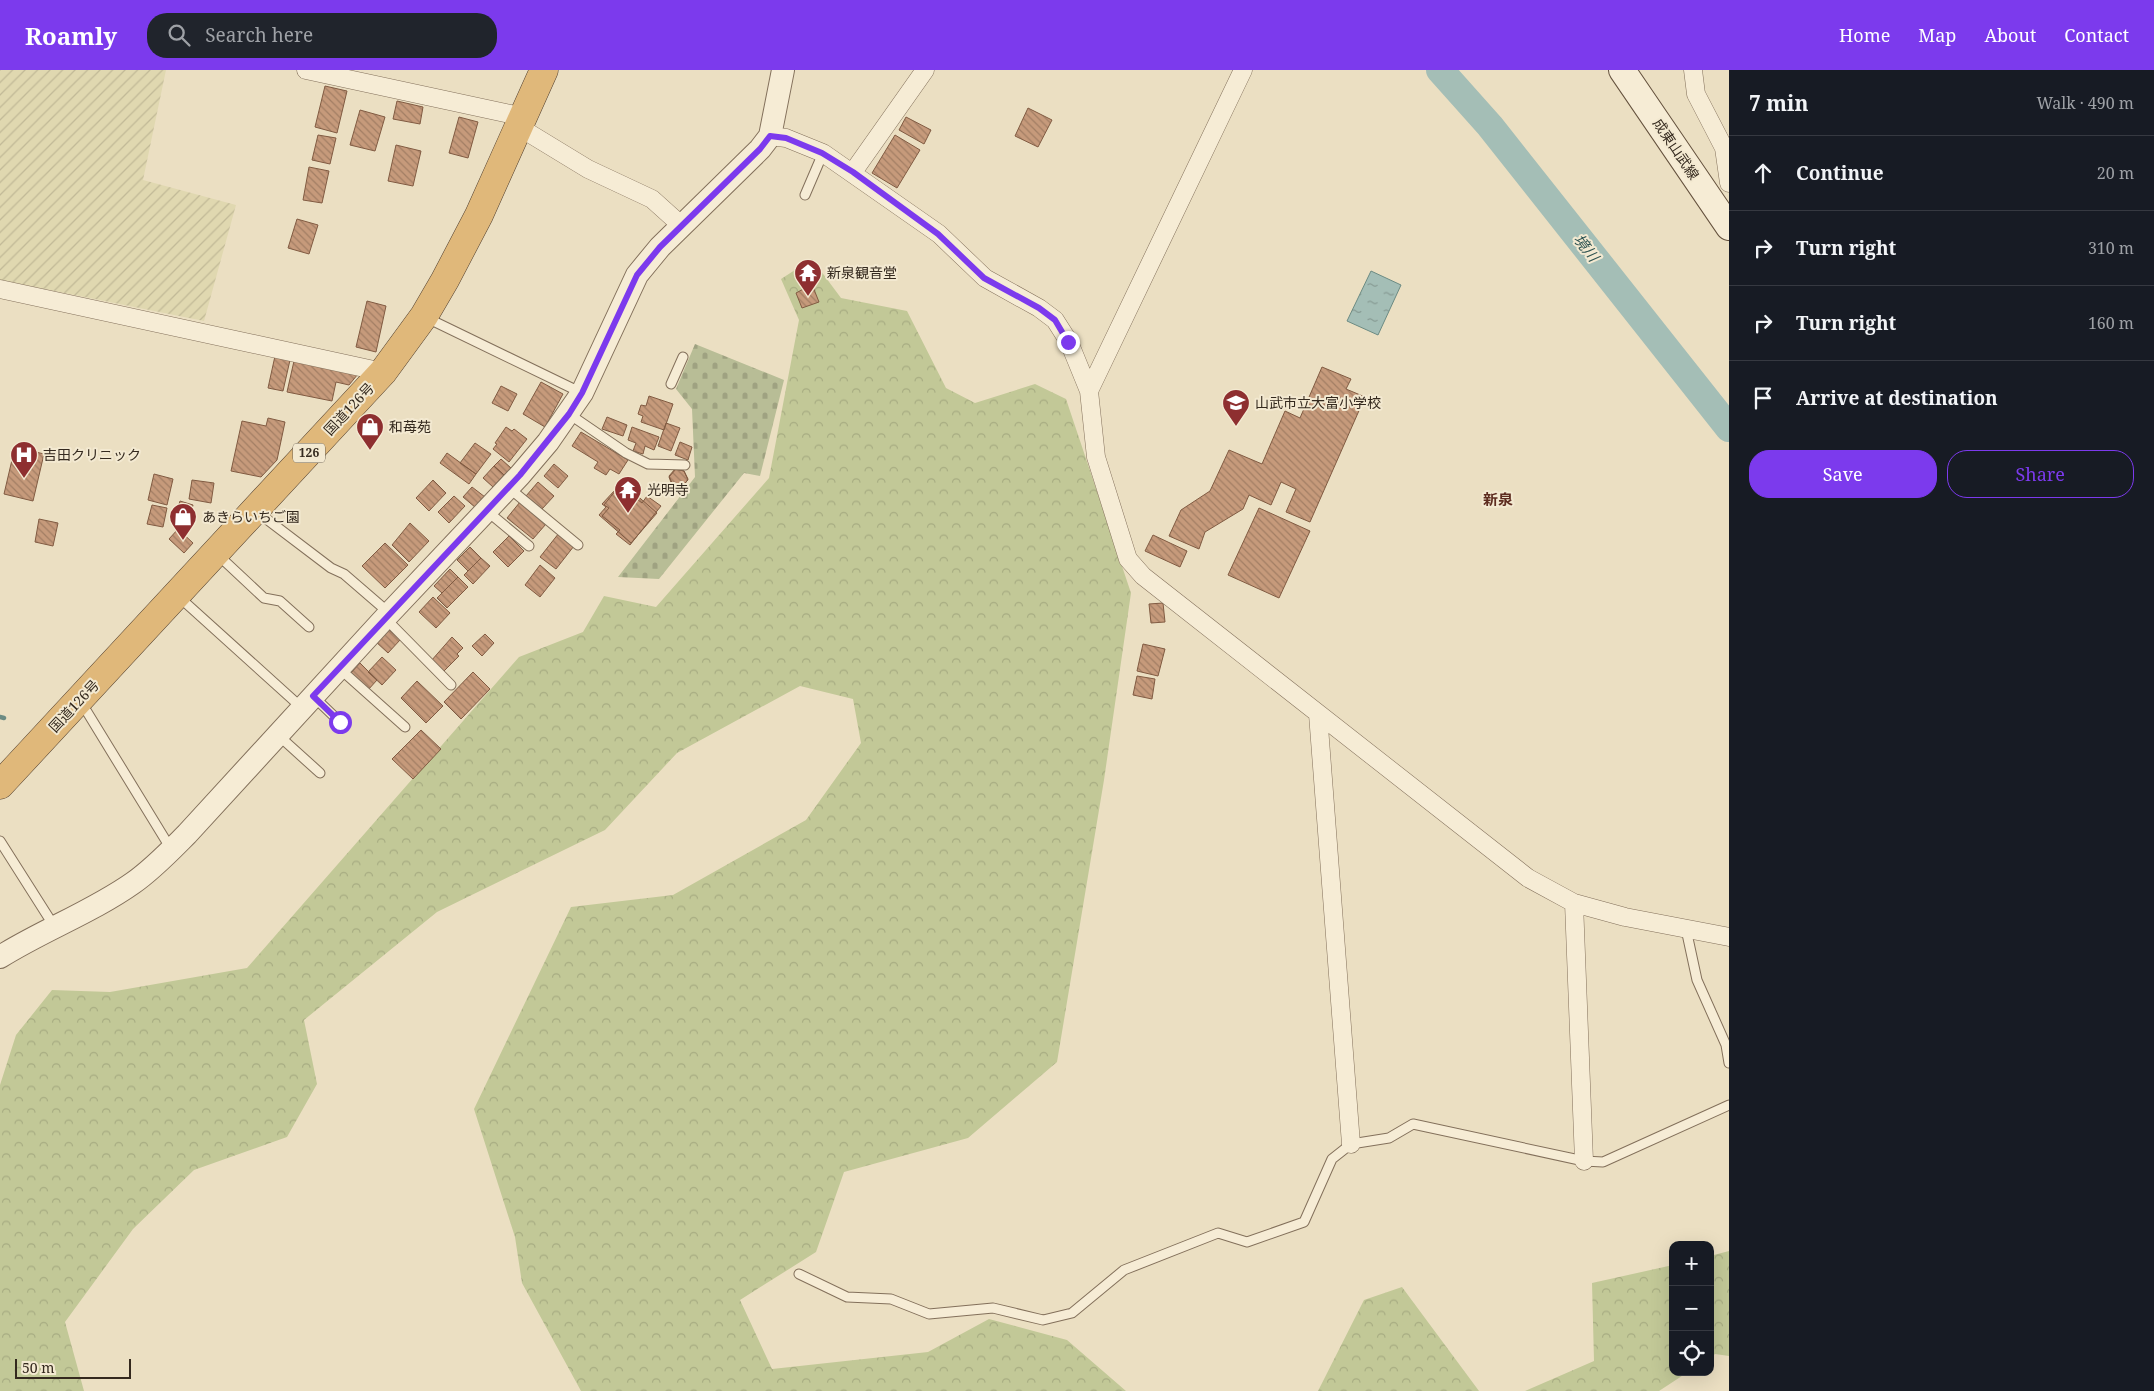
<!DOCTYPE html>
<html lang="en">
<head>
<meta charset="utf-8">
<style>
	body { margin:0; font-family:"Noto Serif","Noto Sans JP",serif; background:#20242c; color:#f1f3f6 }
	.controls { position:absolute; right:15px; bottom:15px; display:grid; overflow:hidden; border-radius:10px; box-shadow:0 5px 20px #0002 }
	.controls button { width:45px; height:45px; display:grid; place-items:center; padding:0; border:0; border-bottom:1px solid #363941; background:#171b24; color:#f1f3f6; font:25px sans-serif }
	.scale { position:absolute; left:15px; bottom:12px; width:116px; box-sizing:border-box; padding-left:5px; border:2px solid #34291e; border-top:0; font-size:14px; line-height:18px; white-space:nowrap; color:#34291e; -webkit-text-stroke:4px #f3e9d1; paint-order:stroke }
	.stop { position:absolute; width:15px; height:15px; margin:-11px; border:4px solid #7c3aed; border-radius:50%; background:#fff }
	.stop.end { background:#7c3aed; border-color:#fff; box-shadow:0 1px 5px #0008 }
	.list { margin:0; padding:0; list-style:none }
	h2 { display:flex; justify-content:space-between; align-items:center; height:65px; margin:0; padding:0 20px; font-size:21px }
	h2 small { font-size:16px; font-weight:400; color:#9ea1a6 }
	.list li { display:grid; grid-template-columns:32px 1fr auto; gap:15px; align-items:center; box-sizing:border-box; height:75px; padding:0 20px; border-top:1px solid #363941 }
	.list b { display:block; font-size:19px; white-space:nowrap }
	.list em { font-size:16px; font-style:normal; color:#9ea1a6 }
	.actions { display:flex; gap:10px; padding:15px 20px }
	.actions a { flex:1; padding:11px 0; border:1px solid #7c3aed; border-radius:20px; text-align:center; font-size:18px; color:#7c3aed }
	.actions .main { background:#7c3aed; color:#fff }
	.icon { flex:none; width:28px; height:28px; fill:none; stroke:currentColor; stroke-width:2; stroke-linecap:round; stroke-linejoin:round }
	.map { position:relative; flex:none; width:1729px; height:1321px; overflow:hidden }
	header { display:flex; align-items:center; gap:30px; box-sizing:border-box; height:70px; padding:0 25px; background:#7c3aed; color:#fff }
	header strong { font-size:24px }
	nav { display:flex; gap:28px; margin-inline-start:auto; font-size:18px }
	.search { width:350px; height:45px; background:#20242c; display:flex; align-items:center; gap:12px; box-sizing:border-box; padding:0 18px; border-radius:20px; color:#9ea1a6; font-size:19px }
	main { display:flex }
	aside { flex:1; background:#171b24 }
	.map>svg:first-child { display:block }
	.farmland { fill:url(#farmland-furrows) }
	.forest { fill:url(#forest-crowns) }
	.cemetery { fill:url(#cemetery-stones) }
	.water { fill:url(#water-ripples); stroke:#6c8b83 }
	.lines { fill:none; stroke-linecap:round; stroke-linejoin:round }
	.stream { stroke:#6c8b83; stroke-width:4.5 }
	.river { stroke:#a4beb6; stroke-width:28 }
	.building { fill:url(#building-back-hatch); stroke:#815b42 }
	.service-casing { stroke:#83705b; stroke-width:11 }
	.minor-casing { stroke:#83705b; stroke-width:19 }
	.tertiary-casing { stroke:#83705b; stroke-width:24 }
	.secondary-casing { stroke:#65523e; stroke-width:28 }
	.trunk-casing { stroke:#513f2f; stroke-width:29 }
	.service { stroke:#f6ecd5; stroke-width:9 }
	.minor { stroke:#f6ecd5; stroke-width:18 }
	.tertiary { stroke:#f6ecd5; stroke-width:22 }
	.secondary { stroke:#f6ecd5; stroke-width:26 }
	.trunk { stroke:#e0b87a; stroke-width:28 }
	.route { stroke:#7c3aed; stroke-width:6 }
	.labels { text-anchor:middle; stroke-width:4; stroke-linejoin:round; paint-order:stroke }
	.shield { fill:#f3e9d1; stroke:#6d6354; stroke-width:1 }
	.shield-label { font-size:12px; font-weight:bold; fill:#34291e }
	.street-label { font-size:14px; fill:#34291e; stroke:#f3e9d1 }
	.poi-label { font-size:14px; fill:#34291e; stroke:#f3e9d1; text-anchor:start }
	.water-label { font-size:15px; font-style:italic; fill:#2e5351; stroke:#f3e9d1 }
	.neighbourhood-label { font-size:15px; font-weight:bold; fill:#5e2d20; stroke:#f3e9d1 }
</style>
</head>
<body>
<header>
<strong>Roamly</strong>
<div class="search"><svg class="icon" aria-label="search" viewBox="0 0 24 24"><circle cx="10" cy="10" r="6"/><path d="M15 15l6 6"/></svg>Search here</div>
<nav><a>Home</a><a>Map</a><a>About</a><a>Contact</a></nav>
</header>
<main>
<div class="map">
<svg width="1729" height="1321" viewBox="0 0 1729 1321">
	<defs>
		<pattern id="farmland-furrows" width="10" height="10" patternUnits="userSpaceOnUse" patternTransform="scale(1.25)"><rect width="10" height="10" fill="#e0d8b0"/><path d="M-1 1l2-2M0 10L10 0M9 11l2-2" fill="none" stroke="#c1b997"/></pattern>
		<pattern id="forest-crowns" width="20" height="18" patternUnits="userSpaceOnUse" patternTransform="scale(1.25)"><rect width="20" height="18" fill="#c2c897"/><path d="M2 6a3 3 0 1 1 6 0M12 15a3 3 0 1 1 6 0" fill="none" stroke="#a7ac82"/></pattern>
		<pattern id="cemetery-stones" width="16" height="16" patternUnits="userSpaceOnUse" patternTransform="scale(1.25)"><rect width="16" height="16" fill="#b8bd96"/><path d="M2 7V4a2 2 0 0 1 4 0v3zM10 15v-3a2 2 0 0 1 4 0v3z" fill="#9fa281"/></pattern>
		<pattern id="water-ripples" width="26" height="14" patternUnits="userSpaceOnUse" patternTransform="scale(1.25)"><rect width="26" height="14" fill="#a4beb6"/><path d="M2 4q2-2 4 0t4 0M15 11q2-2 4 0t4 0" fill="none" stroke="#869a93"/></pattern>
		<pattern id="building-back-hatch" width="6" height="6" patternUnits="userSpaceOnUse" patternTransform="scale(1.25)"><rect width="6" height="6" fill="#c69a7b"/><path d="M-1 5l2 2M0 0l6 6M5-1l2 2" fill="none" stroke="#a27e64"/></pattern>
	</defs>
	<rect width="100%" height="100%" fill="#ebdfc2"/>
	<path class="farmland" d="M0,0H166L143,110L236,135L204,251L0,210Z"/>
	<path class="forest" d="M812,189L841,228L907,241L946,318L975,333L1035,314L1066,329L1131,523L1104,710L1057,992L968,1068L844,1102L816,1182L740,1230L772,1299L928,1282L989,1249L1067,1270L1126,1321H581L522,1213L515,1167L474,1039L571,837L673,825L806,750L861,673L853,629L800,616L677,683L605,760L437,842L304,950L317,1014L287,1067L194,1100L133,1159L65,1252L84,1321H0V1015L16,965L52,920L110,922L247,898L519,587L583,562L604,526L656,537L769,408L799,250L781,209Z
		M1729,1181V1286L1715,1284L1710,1288V1186Z
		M1673,1195V1302H1688L1659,1321H1525L1594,1291L1592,1213Z
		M1402,1217L1479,1321H1318L1364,1230Z"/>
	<path class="cemetery" d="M695,274L784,310L760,406L744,403L659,509L618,507L695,407L692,339L676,319Z"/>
	<path class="water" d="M1371,201L1401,215L1378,265L1347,251Z"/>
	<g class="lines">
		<path class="stream" d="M0,647L4,648"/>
		<path class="river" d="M1440,0L1490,56L1729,358"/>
	</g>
	<path class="building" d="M325,16L347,21L337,63L315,57Z
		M397,31L423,37L420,54L393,49Z
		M1028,38L1052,50L1038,77L1015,66Z
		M360,40L385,47L375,81L350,75Z
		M459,47L478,52L468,88L449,83Z
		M906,47L931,60L924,74L899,60Z
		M318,65L336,68L330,94L312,90Z
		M895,65L920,80L897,118L872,103Z
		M396,75L421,81L413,116L388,111Z
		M309,97L329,101L322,133L303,130Z
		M297,149L318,155L309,184L288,178Z
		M809,216L810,218L813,217L819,232L802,238L796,223Z
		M367,231L386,236L376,282L356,277Z
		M275,286L290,290L283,321L268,318Z
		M294,291L358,304L349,315L336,312L332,331L287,322Z
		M1322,297L1351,309L1346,319L1365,327L1310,452L1286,442L1296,419L1281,412L1271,435L1249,425L1243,439L1205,462L1199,479L1169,466L1181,440L1210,421L1229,380L1262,394L1285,341L1300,348Z
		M541,312L563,324L545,357L523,344Z
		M501,316L517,324L508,341L492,333Z
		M649,326L673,334L664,360L641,352L643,346L638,344L641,335L646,336Z
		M607,347L627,355L623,366L602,359Z
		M268,348L285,352L277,390L261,407L231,401L242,351L266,356Z
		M666,353L680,358L671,381L658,376Z
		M506,357L512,361L514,359L527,369L509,392L493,379L497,374L495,373Z
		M632,357L659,367L654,380L645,376L643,384L633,381L636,373L628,370Z
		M581,362L628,390L619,404L610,399L606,405L594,398L598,392L572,376Z
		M680,372L692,377L688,390L675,385Z
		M475,373L491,384L476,404L460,393Z
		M15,377L44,384L33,431L4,424Z
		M447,383L476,404L469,414L440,393Z
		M501,389L511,398L504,405L494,396Z
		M554,394L568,406L558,418L544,406Z
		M494,396L504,405L493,417L483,408Z
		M675,399L684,401L688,409L683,417L673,415L669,406Z
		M676,399L684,401L688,410L681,417L672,415L669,407Z
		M154,404L173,409L167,435L148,430Z
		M192,410L214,413L211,433L189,429Z
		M433,410L446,423L429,441L416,428Z
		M538,412L554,426L542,439L526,426Z
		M625,415L657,443L631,473L599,445L606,437L602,434L615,420L619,423Z
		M472,417L485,427L476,438L463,427Z
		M624,419L642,433L647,426L661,436L630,475L616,464L620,460L602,446L609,438L604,435L616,420L620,423Z
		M454,426L465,436L449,453L438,442Z
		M180,431L193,435L188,455L174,451Z
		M520,432L546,454L533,469L507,448Z
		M152,435L167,438L163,457L147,454Z
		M1259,438L1310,461L1279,528L1228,505Z
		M39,449L58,453L53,476L35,472Z
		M410,453L429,471L409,492L392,475Z
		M178,459L193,473L184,483L169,469Z
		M559,463L574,476L556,499L540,487Z
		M1153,465L1187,481L1180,497L1145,481Z
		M509,466L524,481L508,497L493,482Z
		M385,473L408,495L385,518L362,496Z
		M470,477L481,488L468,501L457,490Z
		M481,488L490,496L473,514L464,505Z
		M540,495L555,508L540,527L525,515Z
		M450,499L458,507L442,523L434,516Z
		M458,507L468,517L447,538L437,528Z
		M433,527L450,543L436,558L419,542Z
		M1163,533L1165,552L1151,553L1149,534Z
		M387,558L400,570L388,583L375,571Z
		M485,564L494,573L482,586L472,576Z
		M452,567L463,578L457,584L459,586L443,602L431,591Z
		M1143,574L1165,579L1158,606L1137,601Z
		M382,587L396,600L382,615L368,602Z
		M360,593L377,610L368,620L351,603Z
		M473,602L490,619L461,649L444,632Z
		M1137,606L1155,609L1152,629L1133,625Z
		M417,611L443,636L426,653L401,628Z
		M421,660L441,679L413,709L392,689Z"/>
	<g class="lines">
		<defs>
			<path id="service" d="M805,125L823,83
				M427,248L582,323
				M671,314L683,287
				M569,344L626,383L648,394L685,395
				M509,418L578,475
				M256,441L331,498L344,504L388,542
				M487,441L529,476
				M217,484L264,528L280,531L309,557
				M178,526L302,638
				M385,548L451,615
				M340,599L405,657
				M313,626L340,652
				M81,632L171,779
				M278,665L320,703
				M0,771L54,856
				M1686,859L1697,910L1726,975L1729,993
				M799,1204L847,1227L891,1229L929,1244L993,1238L1043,1250L1072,1243L1124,1200L1218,1163L1247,1172L1304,1152L1332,1089L1351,1074L1389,1068L1413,1054L1584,1091L1603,1092L1729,1035"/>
			<path id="minor" d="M306,0L524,47
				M1693,0L1696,24L1724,78L1729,113
				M519,57L588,99L652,129L682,156
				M770,66L786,68L823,83L939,164L985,208L1039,238L1055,250L1069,272L1089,321L1096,387L1128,489L1143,506L1528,808L1574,833L1625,847L1729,867
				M853,102L925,0
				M0,219L383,302
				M1089,321L1243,0
				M1318,644L1351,1074
				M1574,833L1584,1091"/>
			<path id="tertiary" d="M0,887C43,860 92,842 133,813C153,799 170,781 187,764L385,548L520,405L548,372L582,323L637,205L660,177L760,79L770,66L783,0"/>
			<path id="secondary" d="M1622,0L1729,157"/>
			<path id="trunk" d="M0,715L383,302L424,246L445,210L479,145L544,0"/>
		</defs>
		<use href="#service" class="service-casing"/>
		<use href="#minor" class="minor-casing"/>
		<use href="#tertiary" class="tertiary-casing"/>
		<use href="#secondary" class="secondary-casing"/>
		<use href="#trunk" class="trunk-casing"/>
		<use href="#service" class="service"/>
		<use href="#minor" class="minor"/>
		<use href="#tertiary" class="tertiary"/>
		<use href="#secondary" class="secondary"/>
		<use href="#trunk" class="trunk"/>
	</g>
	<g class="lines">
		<path class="route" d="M340,652L313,626L520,405L569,344L582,323L637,205L660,177L760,79L770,66L786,68L822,83L853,102L938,164L984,208L1039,238L1055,250L1068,272"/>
	</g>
	<defs>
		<symbol id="temple-pin" viewBox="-11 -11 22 30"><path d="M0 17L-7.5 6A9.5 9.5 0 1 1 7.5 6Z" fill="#8e2f30" stroke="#f3e9d1"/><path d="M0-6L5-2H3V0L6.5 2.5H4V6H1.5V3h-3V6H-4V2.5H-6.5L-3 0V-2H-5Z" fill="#fff"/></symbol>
		<symbol id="school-pin" viewBox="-11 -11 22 30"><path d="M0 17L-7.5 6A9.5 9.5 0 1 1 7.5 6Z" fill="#8e2f30" stroke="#f3e9d1"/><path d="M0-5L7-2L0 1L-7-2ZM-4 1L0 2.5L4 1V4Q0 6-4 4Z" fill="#fff"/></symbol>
		<symbol id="shop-pin" viewBox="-11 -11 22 30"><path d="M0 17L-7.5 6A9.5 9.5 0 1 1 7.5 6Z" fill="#8e2f30" stroke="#f3e9d1"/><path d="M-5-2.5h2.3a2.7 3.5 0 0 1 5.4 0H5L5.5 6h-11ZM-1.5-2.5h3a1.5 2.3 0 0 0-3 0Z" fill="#fff"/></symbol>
		<symbol id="hospital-pin" viewBox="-11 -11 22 30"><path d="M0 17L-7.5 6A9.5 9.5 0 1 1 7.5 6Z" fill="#8e2f30" stroke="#f3e9d1"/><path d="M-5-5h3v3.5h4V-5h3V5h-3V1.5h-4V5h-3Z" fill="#fff"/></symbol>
	</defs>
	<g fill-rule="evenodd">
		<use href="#temple-pin" x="792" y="187" width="32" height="43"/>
		<use href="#school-pin" x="1220" y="317" width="32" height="43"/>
		<use href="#shop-pin" x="354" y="341" width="32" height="43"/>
		<use href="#hospital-pin" x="8" y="369" width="32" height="43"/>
		<use href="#temple-pin" x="612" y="404" width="32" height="43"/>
		<use href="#shop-pin" x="167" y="431" width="32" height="43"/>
	</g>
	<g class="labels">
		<rect class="shield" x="293" y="373.5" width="32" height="19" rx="4"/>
		<g class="shield-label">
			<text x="309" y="387">126</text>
		</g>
		<g class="street-label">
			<text transform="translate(1676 79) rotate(56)" y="5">成東山武線</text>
			<text transform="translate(349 339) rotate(-47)" y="5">国道126号</text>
			<text transform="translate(74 636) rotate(-47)" y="5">国道126号</text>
		</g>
		<g class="poi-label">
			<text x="827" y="208">新泉観音堂</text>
			<text x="1255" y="338">山武市立大富小学校</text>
			<text x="389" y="362">和苺苑</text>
			<text x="43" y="390">吉田クリニック</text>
			<text x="647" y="425">光明寺</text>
			<text x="202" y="452">あきらいちご園</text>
		</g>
		<g class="water-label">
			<text transform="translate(1586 178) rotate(52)" y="5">境川</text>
		</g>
		<g class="neighbourhood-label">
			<text x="1498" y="435">新泉</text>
		</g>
	</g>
</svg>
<div class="controls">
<button>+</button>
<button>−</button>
<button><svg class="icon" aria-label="locate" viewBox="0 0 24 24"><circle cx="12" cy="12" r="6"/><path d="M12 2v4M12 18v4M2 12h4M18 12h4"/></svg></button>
</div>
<div class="scale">50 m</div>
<div class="stop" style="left:340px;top:652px"></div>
<div class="stop end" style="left:1068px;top:272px"></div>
</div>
<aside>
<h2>7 min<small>Walk · 490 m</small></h2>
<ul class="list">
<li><svg class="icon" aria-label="ahead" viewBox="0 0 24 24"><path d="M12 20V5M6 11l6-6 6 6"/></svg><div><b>Continue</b></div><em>20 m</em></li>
<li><svg class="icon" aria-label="right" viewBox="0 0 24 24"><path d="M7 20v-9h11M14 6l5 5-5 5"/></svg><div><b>Turn right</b></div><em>310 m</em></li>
<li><svg class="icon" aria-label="right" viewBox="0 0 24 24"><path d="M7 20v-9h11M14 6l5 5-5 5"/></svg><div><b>Turn right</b></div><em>160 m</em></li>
<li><svg class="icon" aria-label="arrive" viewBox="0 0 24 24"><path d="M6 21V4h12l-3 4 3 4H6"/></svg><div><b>Arrive at destination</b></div></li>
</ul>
<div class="actions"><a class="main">Save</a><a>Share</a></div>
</aside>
</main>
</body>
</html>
